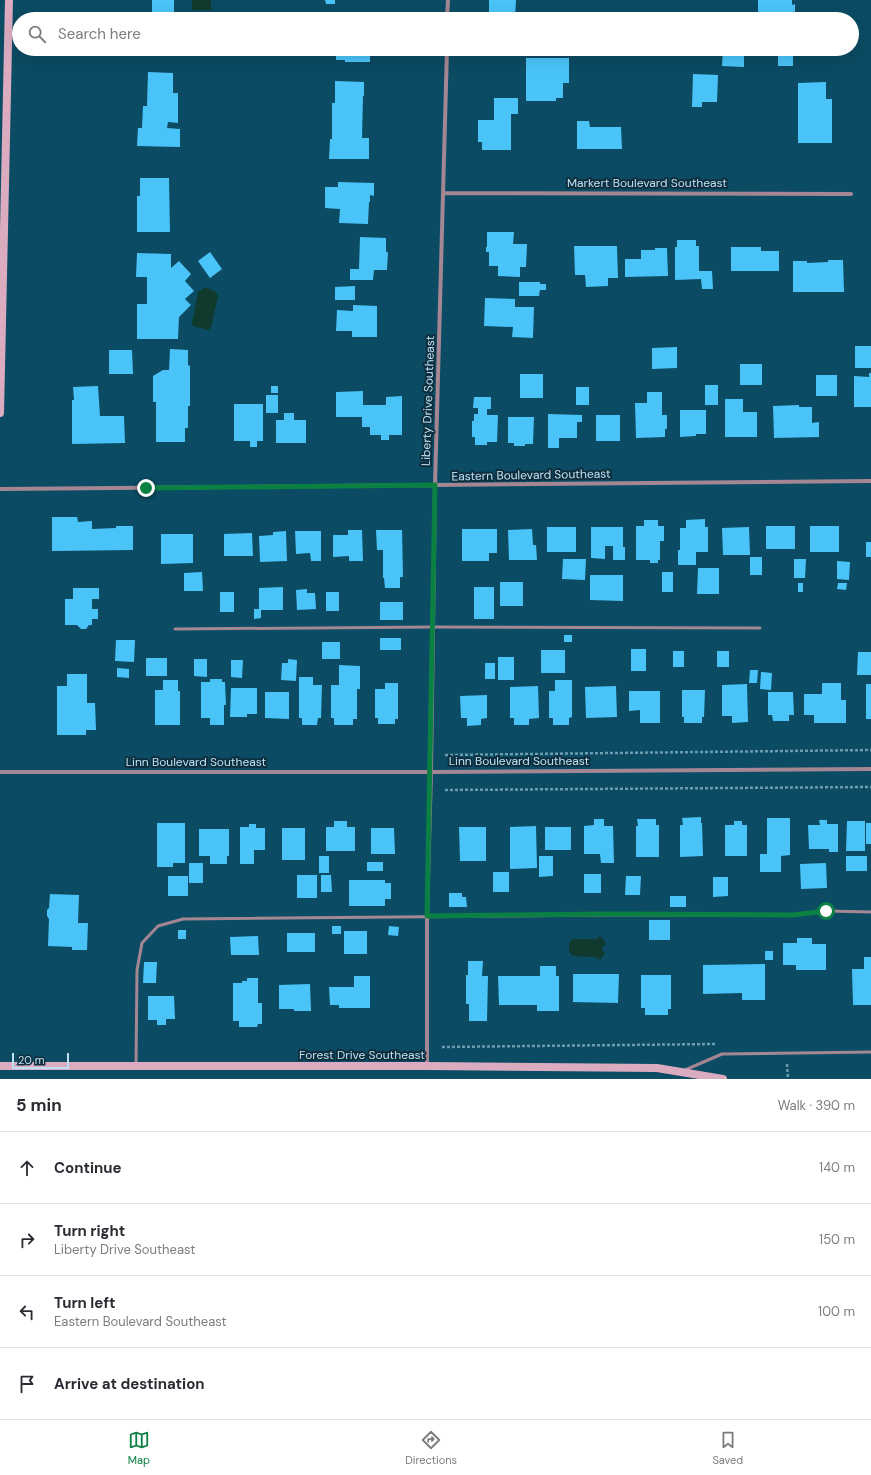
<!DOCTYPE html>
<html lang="en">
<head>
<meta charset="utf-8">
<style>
	body { margin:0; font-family:"DM Sans",sans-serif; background:#f7f7f7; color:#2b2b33 }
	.scale { position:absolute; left:12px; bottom:10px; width:57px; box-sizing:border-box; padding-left:4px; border:2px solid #bde1f3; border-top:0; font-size:11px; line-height:14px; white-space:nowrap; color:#bde1f3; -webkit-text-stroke:3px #0e2e3d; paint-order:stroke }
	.stop { position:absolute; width:12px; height:12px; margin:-9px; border:3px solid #0b8043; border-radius:50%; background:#fff }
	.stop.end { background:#0b8043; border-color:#fff; box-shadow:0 1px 4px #0008 }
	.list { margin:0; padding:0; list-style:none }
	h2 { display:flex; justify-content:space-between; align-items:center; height:52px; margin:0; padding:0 16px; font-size:17px }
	h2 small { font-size:13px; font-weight:400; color:#7c7c81 }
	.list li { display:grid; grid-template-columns:26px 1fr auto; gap:12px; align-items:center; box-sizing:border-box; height:72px; padding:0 16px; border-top:1px solid #e1e1e2 }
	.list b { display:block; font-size:15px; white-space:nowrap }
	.list p { margin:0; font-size:13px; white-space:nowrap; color:#7c7c81 }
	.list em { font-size:13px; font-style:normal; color:#7c7c81 }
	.icon { flex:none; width:22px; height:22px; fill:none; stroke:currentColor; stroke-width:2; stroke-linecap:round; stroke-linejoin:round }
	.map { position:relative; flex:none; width:871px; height:1079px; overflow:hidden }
	.search { position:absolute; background:#fff; box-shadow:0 4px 16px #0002; left:12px; right:12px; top:12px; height:44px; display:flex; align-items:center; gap:10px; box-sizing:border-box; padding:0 14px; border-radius:22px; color:#7c7c81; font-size:15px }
	.sheet { height:340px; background:#fff }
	nav { display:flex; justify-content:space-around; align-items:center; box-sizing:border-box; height:56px; border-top:1px solid #e1e1e2; background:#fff; font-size:11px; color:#7c7c81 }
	nav a { display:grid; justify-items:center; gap:2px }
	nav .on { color:#0b8043 }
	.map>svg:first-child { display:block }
	.water { fill:#103a2e }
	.building { fill:#4ac4f8 }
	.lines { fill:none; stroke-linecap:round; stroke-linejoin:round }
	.path { stroke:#6b9cb0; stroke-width:2.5; stroke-dasharray:3 2; stroke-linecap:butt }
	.lane { stroke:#a58794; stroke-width:3 }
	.street { stroke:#a58794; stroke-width:4 }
	.secondary { stroke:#dbacc0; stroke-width:8 }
	.route { stroke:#0b8043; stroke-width:5 }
	.labels { text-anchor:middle; stroke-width:4; stroke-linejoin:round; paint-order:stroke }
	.street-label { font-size:12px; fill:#bde1f3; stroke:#0e2e3d }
</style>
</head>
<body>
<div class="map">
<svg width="871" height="1079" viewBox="0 0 871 1079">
	<rect width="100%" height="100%" fill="#0b4b63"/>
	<path class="water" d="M192,0H211V10H192Z
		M204,288C211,288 215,290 218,296L211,328L208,330L193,326L192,324L198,292Z
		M600,936L606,943L602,948L603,951L605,954L600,960L594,957L573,956L569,952V943L573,939H597Z"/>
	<path class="building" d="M152,0H174V19H152Z
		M325,0H335V4H326Z
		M489,0H516L515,19H489Z
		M758,0H792V5L795,4V19H758Z
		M344,18H370V19H344Z
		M336,49H370V62H345V60H336Z
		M723,49H744V67L722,66Z
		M778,53H793V66H778Z
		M526,58H569V83H563V98H556V101H526Z
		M148,72L173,73V93H178V123L168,122L167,128L180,129V147L137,146L138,128H142L143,106H147Z
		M693,74L718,75L717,102H702V107H692Z
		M335,81L364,82V96H363L362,138H369V159H329L330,139H332V103H335Z
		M826,82V99H832V143H798V83Z
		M494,98H518V114H511V150H482V142H478V120H494Z
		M577,121H589L590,127H621L622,149H577Z
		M140,178H169L170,232H137V196H140Z
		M338,182L374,183V196L370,195V202H369L368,224L339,223L340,209L325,208V187H338Z
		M487,232H514L513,244H527L526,267H520V277L498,276V266H489V252H486V247H487Z
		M360,237L386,238V252H388L387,270H374L373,280H350V269H359Z
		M677,240H696V246H699V271H712L713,289H702L701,279L675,280V247H677Z
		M574,246H617L618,278H608V286L586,287L585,275H575Z
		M731,247H761V251H779V271H731Z
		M655,248H667L668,276L625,277V259H641V250H655Z
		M210,252L222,269L210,278L198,261Z
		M137,253L171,254V268L179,261L191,274L185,281L194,291L185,299L191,305L179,317L178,339H137V304H147V277H136Z
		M828,260H843L844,292H793V261H807V263L828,262Z
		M519,282H540V284H546V290H540L539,296H519Z
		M355,286V300H335V287Z
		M485,298L515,299V307H534L533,338L512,337L513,327L484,326Z
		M353,305L377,306V337H352V331H336L337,310L353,311Z
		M855,346H871V368H855Z
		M677,347V368L652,369V348Z
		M170,349L188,350V365L190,366V406H188V428H185V442H156V402H153V376L163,370H169Z
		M109,350H132L133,374H109Z
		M740,364H762V385H740Z
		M869,373H871V407H854V376L869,377Z
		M520,374H543V398H520Z
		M816,375H837V396H816Z
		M705,385H718V405H705Z
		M98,386L100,416H124L125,443L72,444V400H74L73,387Z
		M271,386H278V393H271Z
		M576,387H589V405H576Z
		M363,391V405H386V397L402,396V435H389V440H381V435H370V427H362V417H336V392Z
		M647,392H662V415H667V429H665V437L636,438L635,403H647Z
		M266,395H278V413H266Z
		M474,397H491V409H487V415H498L497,442H487V445H475V437H472V421H474V414H478V408H473Z
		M725,399H743V412H757V437H725Z
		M234,404H263V441H257V447H250V441H234Z
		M799,405V407H812V423L819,422V437L774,438L773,406Z
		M680,410H706V434H696V436L680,437Z
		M284,413H294V420H306V443H276V420H284Z
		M548,414L582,415V422H577V438H559V448H548Z
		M596,415H620V441H596Z
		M508,417H534L533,444H525V446H514V443H508Z
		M52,517H77L78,522L92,521V529L116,528V526H133V550L52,551Z
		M705,519V527H708V552H696V565H678V550H680V528H686V520Z
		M644,520H658V526H664V541H660V560H658V563H650V560H636V526H644Z
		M766,526H795V549H766Z
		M810,526H839V552H810Z
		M547,527H576V552H547Z
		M591,527H623V547H625V560H613V546H605V559L591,558Z
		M749,527L750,555H723L722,528Z
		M462,529H497V553H489V561H462Z
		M532,529L533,545H536L537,560H509L508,530Z
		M348,530H362L363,561H349V556L333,557V535H348Z
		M376,530H402L403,577H400V588H385L384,578H383V550H377Z
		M286,531L287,561L260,562L259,536L273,535V532Z
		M295,531H321V561H311L310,553L296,554Z
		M252,533L253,556H224V534Z
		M161,534H193V563L161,564Z
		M866,542H871V557H866Z
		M750,557H762V575H750Z
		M563,559H586L585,580L562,579Z
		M794,559H806L805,578H794Z
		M837,561L850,562L849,580L837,579Z
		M698,568H719V594H697Z
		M202,572L203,591H184V573Z
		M662,572H673V592H662Z
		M590,575H623V601L590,600Z
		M500,582H523V606H500Z
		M798,583H803V592H798Z
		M838,583H847L846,590L837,589Z
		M283,587V610H261V618L254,619V609H259V588Z
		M474,587H494V619H474Z
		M73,588H99V599H92V609H98V619H92V625H89L86,629H81L77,625H65V599H73Z
		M307,589V593H315L316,609L297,610L296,590Z
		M220,592H234V612H220Z
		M326,592H339V611H326Z
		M380,602H403V620H380Z
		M564,635H572V642H564Z
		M380,638H401V650H380Z
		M116,640H135L134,662L115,661Z
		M322,642H340V659H322Z
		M631,649H646V671H631Z
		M541,650H565V673H541Z
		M673,651H684V667H673Z
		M717,651H729V667H717Z
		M858,652H871V675H857Z
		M498,657H514V680H498Z
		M146,658H167V676H146Z
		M194,659H207V677L194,676Z
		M288,659L297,660L296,681L281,680L282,663H288Z
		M231,660H243L242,678L231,677Z
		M485,663H495V679H485Z
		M339,665L360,666V689H357V719H353V725H334V718H331V685H339Z
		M117,668L129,669V678L117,677Z
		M750,670H758L757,683H749Z
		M761,672L772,673L771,690L760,689Z
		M67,674H87V703H95L96,730H86V735H57V686H67Z
		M299,677H313V685H322L321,718H318L317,725H302V718H299Z
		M210,679H222V682H225L226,705H224V725H210V718H201V682H210Z
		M163,680H178V691H180V725H155V690H163Z
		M555,680H572V717L569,718V725H553V718H549V691H555Z
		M385,683H398V719H395V724H378V718H375V689H385Z
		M822,683H841V700H846V723H814V715H804V694H822Z
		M747,684L748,722L732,723V716H722V685Z
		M866,684H871V719H866Z
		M538,686L539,718L529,719V725H514V718H510V687Z
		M616,686L617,717L586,718L585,687Z
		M231,688H257V714H247V717H230Z
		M682,690H705L704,717H702V723H684V717H682Z
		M629,691H660V723H640V710L629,711Z
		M265,692H289V719L265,718Z
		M768,692H793L794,715H789V721H773L772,715H768Z
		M487,695V718L481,719V725L467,726V718H461L460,696Z
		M701,817V823H702L703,856L680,857V825H683L682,818Z
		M767,818H790V855L781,856V872H760V854H767Z
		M594,819H604V826H613L614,863H601L600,854H584V826L594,825Z
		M637,819H656V825H659V857H636V826H638Z
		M819,820H827V824H838V852H829V849H809L808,825H820Z
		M334,821H347V827H355V851H326V827H334Z
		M734,821H742V825H747V856H725V825H734Z
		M847,821H865V851H846Z
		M157,823H185V863H173V867H157Z
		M866,823H871V844H866Z
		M249,824H256V828H265V850H254V864H240V827H249Z
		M536,826L537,868L510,869V827Z
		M459,827H486V861H460Z
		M545,827H571V850H545Z
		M282,828H305V860H282Z
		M371,828H394L395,854H371Z
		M199,829H229V856H227V864H210V856H199Z
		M319,856H329V873H319Z
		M539,856H553V876L539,877Z
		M846,856H867V871H846Z
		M367,862H383V871H367Z
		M189,863H203V883H189Z
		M826,863L827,888L801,889L800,864Z
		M493,872H509V892H493Z
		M584,874H601V893H584Z
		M297,875H317V898H297Z
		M321,875H331L332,892H321Z
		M168,876H188V896H168Z
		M626,876H641L640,895H625Z
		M713,877H728V896L713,897Z
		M349,880H385V883H391V899H385V906H349Z
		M449,893H462V897H466L467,907H449Z
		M50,894L79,895L78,923H88L87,950H72V947L48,946L49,919L47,916V910L49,908Z
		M670,896H686V907H670Z
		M649,920H670V940H649Z
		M332,926H341V934H332Z
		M389,926L399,927L398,936L388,935Z
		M178,930H186V939H178Z
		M344,931H367V954H344Z
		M287,933H315V952H287Z
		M258,936L259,955H231L230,937Z
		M797,938H812V944H826V970H796V965H783V943H797Z
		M765,951H773V960H765Z
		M864,957H871V1005H853L852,969H864Z
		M468,961H483L482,976H488L487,1021H469V1004H466V975H468Z
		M144,962H157L156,983H143Z
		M765,964V1000H742V993L703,994V965Z
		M540,966H556V976H559V1011H537V1005H499L498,976H540Z
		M573,974H619L618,1003L573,1002Z
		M641,975H671V1009H668V1015H645V1008H641Z
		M354,976H370V1008H339V1005H330L329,987H354Z
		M247,978H258V1003H262V1024H258L257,1027H239V1021H233V983H242V981H247Z
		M310,984L311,1011H294V1009H279V985Z
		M148,996H174L175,1019H166V1025H157V1020H148Z"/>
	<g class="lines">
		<path class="path" d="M445,755L871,750
			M445,790L871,787
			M442,1047L715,1044
			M787,1064L788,1079"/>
		<path class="lane" d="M175,629L433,627L760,628
			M136,1066L137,970L142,943L158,926L183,919L610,915H793L826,911L871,912
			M685,1070L722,1054L871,1052"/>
		<path class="street" d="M447,19L448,0
			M443,193L851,194
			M0,489L871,481
			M0,772H431L871,769
			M427,1066V916L431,772L435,485L447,49"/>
		<path class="secondary" d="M0,413L9,0
			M0,1066H427L657,1068L723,1079"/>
	</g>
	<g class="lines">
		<path class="route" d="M146,488L435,485L427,916L610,914L793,915L826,911"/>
	</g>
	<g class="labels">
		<g class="street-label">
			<text x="647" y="187">Markert Boulevard Southeast</text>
			<text transform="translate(428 401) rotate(-88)" y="4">Liberty Drive Southeast</text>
			<text transform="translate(531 475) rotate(-1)" y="4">Eastern Boulevard Southeast</text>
			<text x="519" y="765">Linn Boulevard Southeast</text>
			<text x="196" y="766">Linn Boulevard Southeast</text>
			<text x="362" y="1059">Forest Drive Southeast</text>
		</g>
	</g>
</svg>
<div class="scale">20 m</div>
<div class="stop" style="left:826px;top:911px"></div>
<div class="stop end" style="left:146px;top:488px"></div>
<div class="search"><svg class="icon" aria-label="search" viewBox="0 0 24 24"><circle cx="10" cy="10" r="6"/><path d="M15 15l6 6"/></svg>Search here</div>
</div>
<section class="sheet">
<h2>5 min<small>Walk · 390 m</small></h2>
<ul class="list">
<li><svg class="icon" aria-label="ahead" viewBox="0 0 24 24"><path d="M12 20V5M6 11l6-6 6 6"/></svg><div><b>Continue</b></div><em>140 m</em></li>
<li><svg class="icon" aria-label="right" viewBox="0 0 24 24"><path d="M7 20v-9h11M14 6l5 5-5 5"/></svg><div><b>Turn right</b><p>Liberty Drive Southeast</p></div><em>150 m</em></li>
<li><svg class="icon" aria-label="left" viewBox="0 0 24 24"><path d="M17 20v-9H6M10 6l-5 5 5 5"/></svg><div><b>Turn left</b><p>Eastern Boulevard Southeast</p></div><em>100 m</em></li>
<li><svg class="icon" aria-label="arrive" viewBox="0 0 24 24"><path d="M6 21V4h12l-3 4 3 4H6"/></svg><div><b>Arrive at destination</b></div></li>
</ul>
</section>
<nav>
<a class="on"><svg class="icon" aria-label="map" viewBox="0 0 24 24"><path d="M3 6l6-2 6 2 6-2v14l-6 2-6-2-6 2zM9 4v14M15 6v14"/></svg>Map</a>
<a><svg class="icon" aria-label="directions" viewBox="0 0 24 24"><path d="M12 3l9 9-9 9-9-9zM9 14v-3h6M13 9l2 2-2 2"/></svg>Directions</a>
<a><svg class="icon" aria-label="saved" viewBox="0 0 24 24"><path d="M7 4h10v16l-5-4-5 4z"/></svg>Saved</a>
</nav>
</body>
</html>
